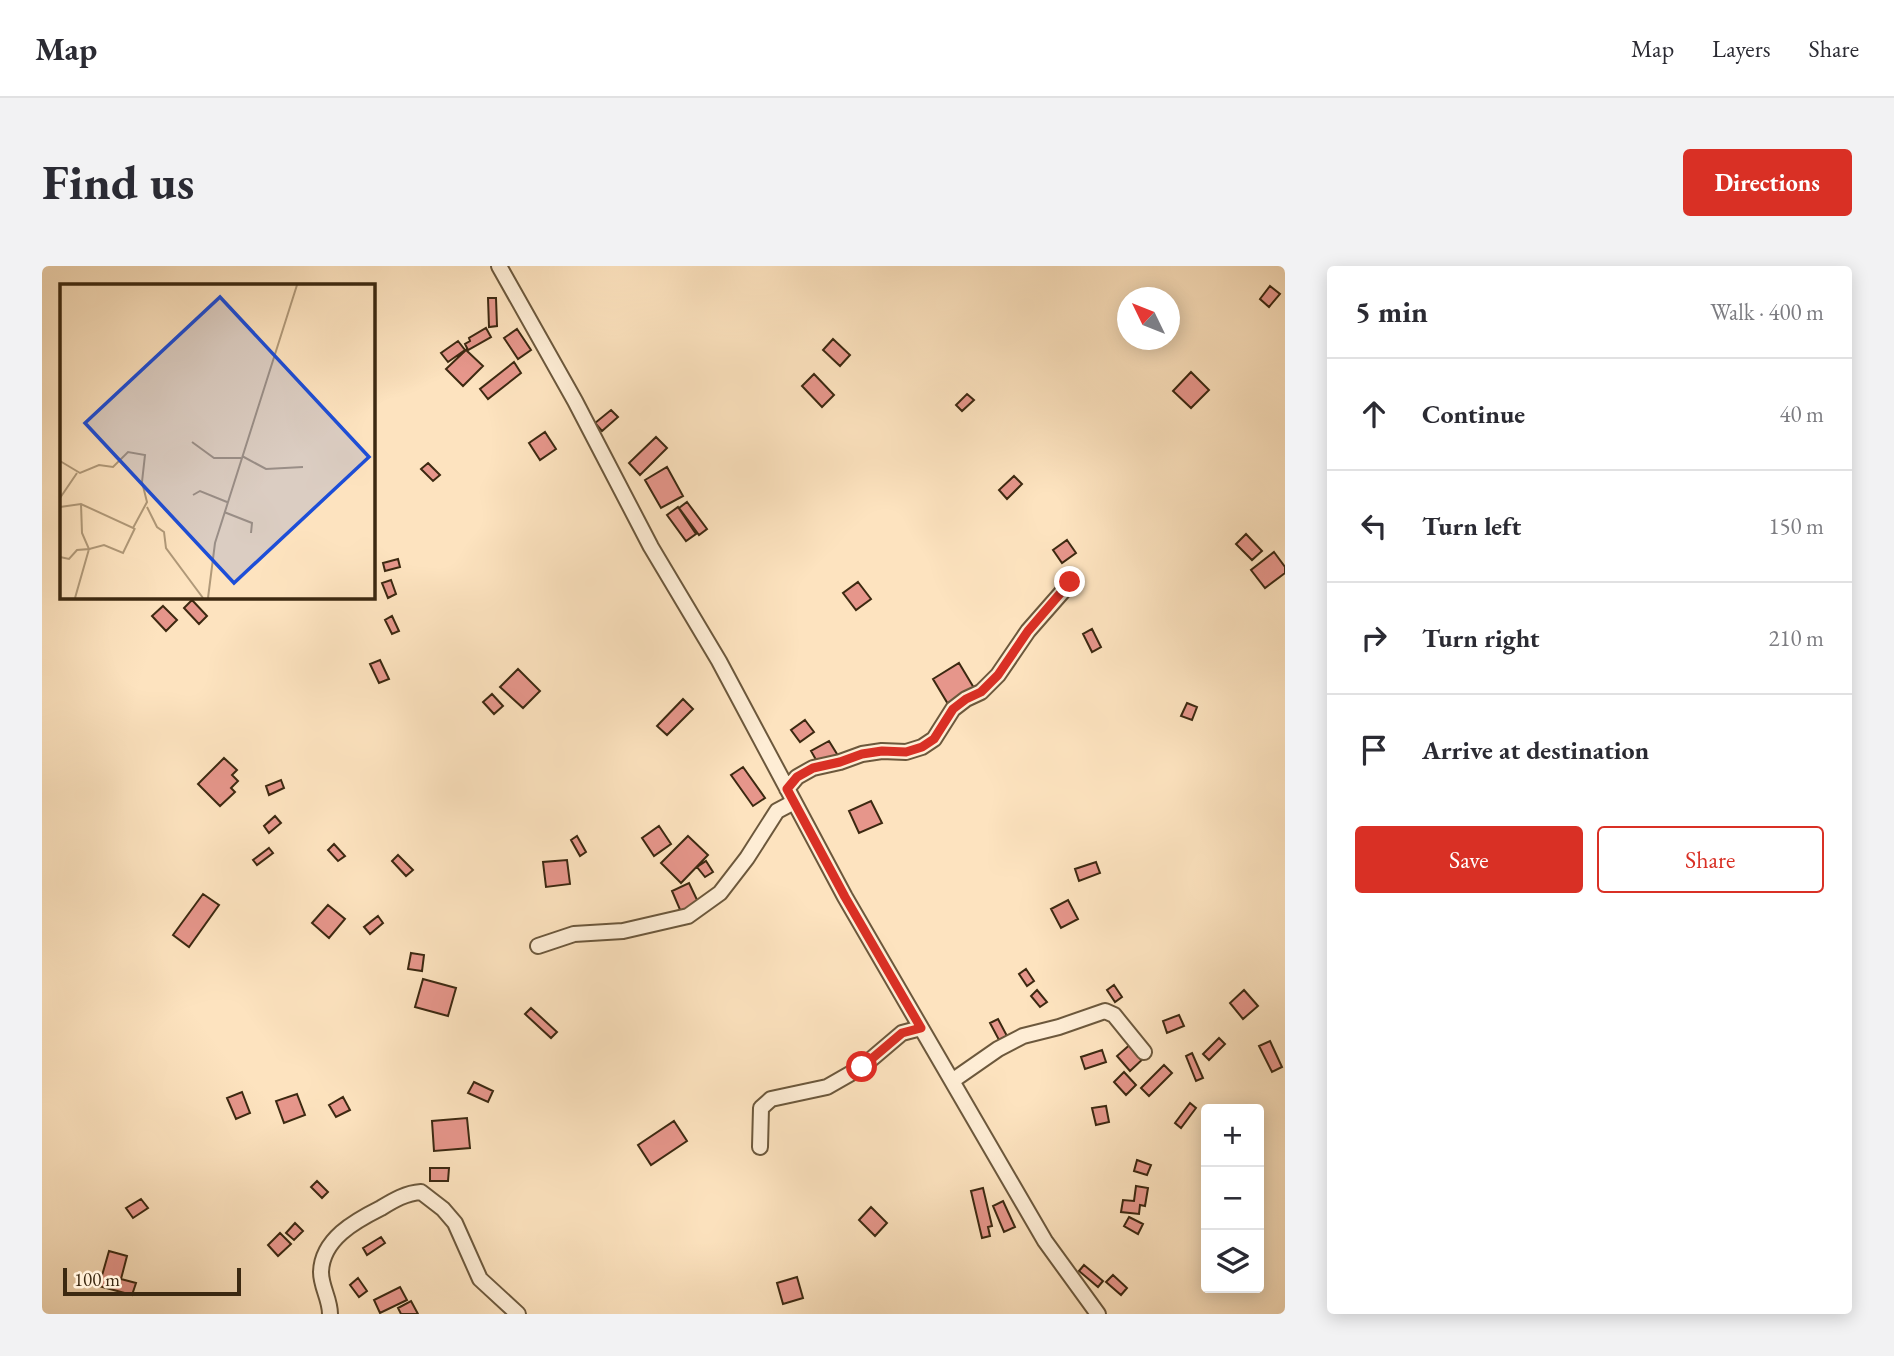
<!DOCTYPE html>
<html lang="en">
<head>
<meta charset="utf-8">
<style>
	body { margin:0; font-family:"EB Garamond",serif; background:#f2f2f3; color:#2b2b33 }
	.controls { position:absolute; right:21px; bottom:21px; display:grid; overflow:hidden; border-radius:7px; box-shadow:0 4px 18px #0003 }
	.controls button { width:63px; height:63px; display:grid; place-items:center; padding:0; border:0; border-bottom:2px solid #e1e1e2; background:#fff; color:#2b2b33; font:35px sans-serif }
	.compass { position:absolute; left:1075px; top:21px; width:63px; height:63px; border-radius:50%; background:#fff; box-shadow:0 4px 18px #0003; rotate:313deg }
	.scale { position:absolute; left:21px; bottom:18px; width:178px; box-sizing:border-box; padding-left:7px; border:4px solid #3c2911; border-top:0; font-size:19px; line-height:24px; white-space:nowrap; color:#3c2911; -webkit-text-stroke:5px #feedd5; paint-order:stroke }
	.stop { position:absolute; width:21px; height:21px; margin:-16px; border:5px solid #d93025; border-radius:50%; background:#fff }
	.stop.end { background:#d93025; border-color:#fff; box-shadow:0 2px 7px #0008 }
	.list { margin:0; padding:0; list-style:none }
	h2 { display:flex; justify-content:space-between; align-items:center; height:91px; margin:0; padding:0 28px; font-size:30px }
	h2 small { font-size:23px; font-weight:400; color:#7c7c81 }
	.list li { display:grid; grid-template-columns:46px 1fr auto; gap:21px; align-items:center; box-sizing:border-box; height:112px; padding:0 28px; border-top:2px solid #e1e1e2 }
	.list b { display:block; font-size:26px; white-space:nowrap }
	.list em { font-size:23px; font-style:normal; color:#7c7c81 }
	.actions { display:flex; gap:14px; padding:21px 28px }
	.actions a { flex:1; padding:16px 0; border:2px solid #d93025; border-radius:7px; text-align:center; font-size:24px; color:#d93025 }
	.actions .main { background:#d93025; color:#fff }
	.icon { flex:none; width:38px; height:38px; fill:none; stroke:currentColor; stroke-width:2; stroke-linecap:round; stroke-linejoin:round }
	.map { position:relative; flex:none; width:1243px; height:1048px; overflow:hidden; border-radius:7px }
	header { display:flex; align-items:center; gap:42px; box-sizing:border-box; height:98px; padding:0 35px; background:#fff; border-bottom:2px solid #e1e1e2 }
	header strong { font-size:33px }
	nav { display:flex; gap:38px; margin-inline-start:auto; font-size:24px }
	.intro { display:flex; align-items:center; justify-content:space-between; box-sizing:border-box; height:168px; padding:0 42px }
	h1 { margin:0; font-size:49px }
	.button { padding:18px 32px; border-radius:7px; background:#d93025; color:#fff; font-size:24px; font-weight:700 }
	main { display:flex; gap:42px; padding:0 42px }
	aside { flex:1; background:#fff; border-radius:7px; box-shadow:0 4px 18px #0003 }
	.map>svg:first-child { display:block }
	.building { fill:#e6968b; stroke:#3c2911; stroke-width:2 }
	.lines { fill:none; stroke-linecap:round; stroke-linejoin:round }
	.minor-casing { stroke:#6c583c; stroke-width:18 }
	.minor { stroke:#feedd5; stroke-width:14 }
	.route { stroke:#d93025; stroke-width:9 }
	.inset-road { fill:none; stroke:#b09979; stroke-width:2 }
	.view { fill:#1d4ed8; fill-opacity:0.15; stroke:#1d4ed8; stroke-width:3.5 }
	.inset-edge { fill:none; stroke:#3c2911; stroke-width:3.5 }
</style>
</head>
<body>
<header>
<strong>Map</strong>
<nav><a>Map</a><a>Layers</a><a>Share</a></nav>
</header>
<div class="intro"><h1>Find us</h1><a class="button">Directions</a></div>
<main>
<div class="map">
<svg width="1243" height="1048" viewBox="0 0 1243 1048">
	<rect width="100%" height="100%" fill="#fde3bf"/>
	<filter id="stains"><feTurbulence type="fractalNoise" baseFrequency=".00286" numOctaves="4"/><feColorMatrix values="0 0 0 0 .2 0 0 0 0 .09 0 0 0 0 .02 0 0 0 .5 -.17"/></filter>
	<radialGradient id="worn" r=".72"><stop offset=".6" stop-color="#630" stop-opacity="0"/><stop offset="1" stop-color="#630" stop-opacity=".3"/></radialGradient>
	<path class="building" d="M1228,20L1238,28L1227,41L1218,33Z
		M446,32H454L455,60L447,61Z
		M444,62L449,71L426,84L423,78L428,75L427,72Z
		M475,63L489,84L476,93L462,72Z
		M791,73L808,89L798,100L781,84Z
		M416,75L423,84L406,96L399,87Z
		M424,84L441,100L421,120L404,103Z
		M472,96L479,107L446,133L438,123Z
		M1149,106L1167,124L1149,142L1131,125Z
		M772,108L792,129L780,141L760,120Z
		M925,128L932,134L920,145L914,139Z
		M569,144L576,151L560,165L553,157Z
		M503,166L514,183L498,194L487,177Z
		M614,171L625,182L598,209L587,197Z
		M386,197L398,209L391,215L379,203Z
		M625,201L641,230L619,242L603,214Z
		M972,210L980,218L965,233L957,224Z
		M645,236L665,263L657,269L637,242Z
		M636,241L654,268L644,275L625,249Z
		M1204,268L1220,285L1210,294L1194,278Z
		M1025,274L1034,287L1020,297L1011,284Z
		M1232,286L1243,301V307L1223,322L1209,304Z
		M356,293L358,301L343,305L341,297Z
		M349,314L354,328L346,332L340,317Z
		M816,316L829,333L814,344L801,327Z
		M150,334L165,350L157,358L142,342Z
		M121,340L135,354L124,365L110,350Z
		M350,350L357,365L350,368L343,354Z
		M1050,363L1059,381L1050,386L1041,368Z
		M338,394L347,413L337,417L328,398Z
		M917,397L935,427L909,443L891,413Z
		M476,403L498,425L481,442L458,421Z
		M450,428L461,440L452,448L441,436Z
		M641,433L651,443L625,469L615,460Z
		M1145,437L1155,441L1150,454L1139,450Z
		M763,454L772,466L758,476L749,464Z
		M787,475L795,488L777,499L769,485Z
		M182,492L195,504L190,509L196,515L189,522L193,526L178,540L156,518Z
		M701,501L723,532L711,540L689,509Z
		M239,514L242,522L227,529L224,520Z
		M829,535L840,557L817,567L807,545Z
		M233,550L239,557L227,567L222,560Z
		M617,560L629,578L612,590L600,572Z
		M535,570L544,586L538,590L529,574Z
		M646,570L666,589L639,617L619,597Z
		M292,578L303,590L296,595L286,584Z
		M227,582L231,587L215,599L211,594Z
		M356,589L371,604L364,610L350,595Z
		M525,594L528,618L504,621L501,596Z
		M664,595L671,606L663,611L655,601Z
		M1054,596L1058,607L1037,615L1033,603Z
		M647,617L657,638L639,646L630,625Z
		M161,628L177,639L147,681L131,669Z
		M1026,634L1036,653L1019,662L1009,643Z
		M286,639L303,653L287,672L270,657Z
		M336,650L341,657L328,668L322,661Z
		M369,687L382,689L380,705L366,703Z
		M984,703L992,715L985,720L977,708Z
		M381,713L414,722L406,750L373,741Z
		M1072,719L1080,731L1073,736L1065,724Z
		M995,724L1005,736L998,741L989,730Z
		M1202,724L1216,740L1201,753L1188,737Z
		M489,742L515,766L509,772L483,748Z
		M1137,749L1142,760L1125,767L1121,755Z
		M956,753L965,770L957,774L948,757Z
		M1177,772L1183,778L1167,794L1161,788Z
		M1228,775L1240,801L1230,806L1217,780Z
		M1091,776L1103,791L1088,805L1075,790Z
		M1060,784L1064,796L1043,803L1039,791Z
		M1150,787L1161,812L1154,815L1144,790Z
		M1122,799L1130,807L1107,830L1099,822Z
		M1082,806L1094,819L1084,829L1072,816Z
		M432,816L451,825L446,836L426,827Z
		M200,826L208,847L194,853L185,832Z
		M255,828L263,849L242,857L234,835Z
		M301,831L308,844L294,851L287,839Z
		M1148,837L1154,842L1139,862L1133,857Z
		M1064,840L1067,856L1054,859L1050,842Z
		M425,852L428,882L392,885L390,855Z
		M632,855L645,875L609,899L596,879Z
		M1095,894L1109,899L1105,909L1092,905Z
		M388,902H407L406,915H388Z
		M275,915L286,926L280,932L269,921Z
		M1094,920L1106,922L1103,940L1098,939L1097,948L1079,946L1081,934L1092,935Z
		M941,922L950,960L946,961L948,970L940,972L929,925Z
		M99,933L106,942L91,952L84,942Z
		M961,935L973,961L962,966L951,940Z
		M829,941L845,957L833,970L817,954Z
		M1087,951L1101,958L1096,968L1082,960Z
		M253,957L261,965L252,974L244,967Z
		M238,967L249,978L236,990L226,979Z
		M339,971L343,977L325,989L321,982Z
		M67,985L85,990L79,1013L94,1017L90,1029L57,1020Z
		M1042,999L1061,1015L1056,1021L1037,1005Z
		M1071,1009L1085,1022L1079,1029L1064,1016Z
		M755,1011L761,1032L741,1038L735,1017Z
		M316,1012L325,1025L317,1031L308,1019Z
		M358,1021L365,1034L338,1047L332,1034Z
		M369,1035L376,1048H359L356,1042Z"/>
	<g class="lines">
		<defs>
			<path id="minor" d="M457,0L533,135L609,281L677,395L803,631L1003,975L1056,1048
				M745,523L755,511L771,502L798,496L820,488L840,485L864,486L880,481L892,473L911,443L924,433L939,426L956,409L986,365L1029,316
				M496,680L532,668L581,665L646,650L678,627L705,592L735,545L752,536
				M910,815L956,783L981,770L1017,761L1063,745L1072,749L1102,786
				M718,881L719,842L729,833L785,821L820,801L860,767L879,762
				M288,1048C288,1033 279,1021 279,1006C280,973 313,955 339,942C352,934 364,927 379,926L401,943L413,957L438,1013L476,1048"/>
		</defs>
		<use href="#minor" class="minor-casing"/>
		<use href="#minor" class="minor"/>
	</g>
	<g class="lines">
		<path class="route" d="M820,801L860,767L879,762L803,631L745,523L755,511L771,502L798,496L820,488L840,485L864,486L880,481L892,473L911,443L924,433L939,426L956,409L986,365L1028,316"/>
	</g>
	<g transform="translate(18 18)">
		<rect width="315" height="315" fill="#fde3bf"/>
		<path class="inset-road" d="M132,158L154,174H181M182,172L206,185L243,183M0,177L20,189L39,181L53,183L68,168L85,171L82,198L87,218L73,244L21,220L0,223M133,211L140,207L167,218M0,214L17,189M87,223L97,243L104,248L106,264L143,314M164,228L192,239L191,249M0,273L9,275L17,266L29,265L22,249L21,220M15,314L29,265L44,261L63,269L75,244M148,314L155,259L237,1"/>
		<path class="view" d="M160,13L309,173L174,299L25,139Z"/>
		<rect width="315" height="315" class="inset-edge"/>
	</g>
	<rect width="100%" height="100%" filter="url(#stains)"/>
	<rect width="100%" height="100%" fill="url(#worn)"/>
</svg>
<div class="controls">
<button>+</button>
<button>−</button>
<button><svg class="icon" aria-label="layers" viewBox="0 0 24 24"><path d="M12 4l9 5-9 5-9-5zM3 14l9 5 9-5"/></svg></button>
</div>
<svg class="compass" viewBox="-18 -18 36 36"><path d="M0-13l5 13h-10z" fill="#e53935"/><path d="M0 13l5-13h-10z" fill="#7c7c81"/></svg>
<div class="scale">100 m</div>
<div class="stop" style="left:820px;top:801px"></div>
<div class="stop end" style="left:1028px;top:316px"></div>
</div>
<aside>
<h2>5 min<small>Walk · 400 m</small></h2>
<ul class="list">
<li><svg class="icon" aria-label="ahead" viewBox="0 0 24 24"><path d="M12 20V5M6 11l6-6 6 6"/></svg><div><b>Continue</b></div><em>40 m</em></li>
<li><svg class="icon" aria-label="left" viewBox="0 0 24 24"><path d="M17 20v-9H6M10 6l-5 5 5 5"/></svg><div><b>Turn left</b></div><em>150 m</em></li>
<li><svg class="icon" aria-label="right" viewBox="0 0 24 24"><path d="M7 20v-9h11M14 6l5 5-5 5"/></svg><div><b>Turn right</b></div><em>210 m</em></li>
<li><svg class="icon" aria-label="arrive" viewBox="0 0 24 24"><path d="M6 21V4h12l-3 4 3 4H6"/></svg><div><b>Arrive at destination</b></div></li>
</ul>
<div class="actions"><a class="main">Save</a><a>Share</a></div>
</aside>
</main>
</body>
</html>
